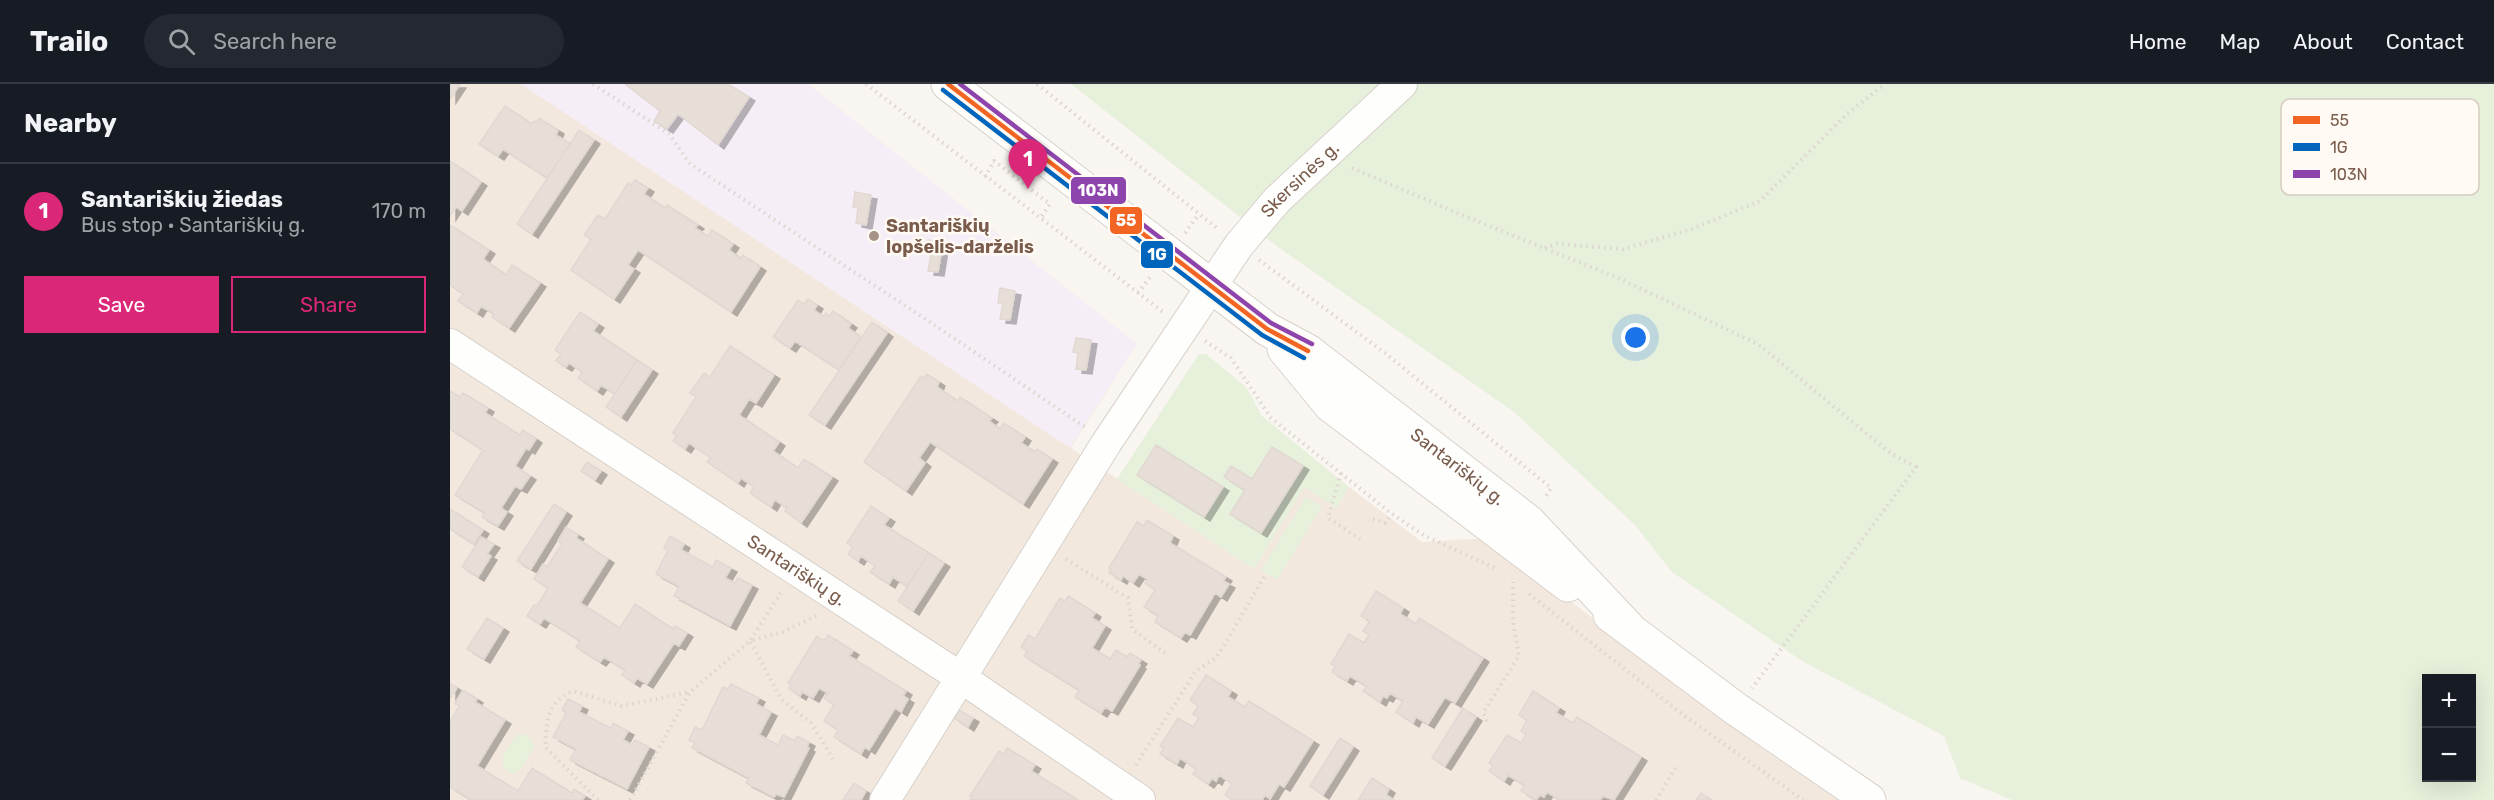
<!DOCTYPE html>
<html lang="en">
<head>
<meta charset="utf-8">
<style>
	body { margin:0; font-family:Rubik,sans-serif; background:#242831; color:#f1f3f6 }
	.controls { position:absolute; right:18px; bottom:18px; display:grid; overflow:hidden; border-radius:0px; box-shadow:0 6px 24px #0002 }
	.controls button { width:54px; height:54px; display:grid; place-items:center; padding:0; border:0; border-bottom:2px solid #363941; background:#171b24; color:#f1f3f6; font:30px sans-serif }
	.you { position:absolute; left:1186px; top:254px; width:21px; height:21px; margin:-15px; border:4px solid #fff; border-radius:50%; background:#1a73e8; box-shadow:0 0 0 9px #1a73e833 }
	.badge { display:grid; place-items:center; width:39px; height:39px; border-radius:50%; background:#db2777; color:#fff; font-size:20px; font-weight:700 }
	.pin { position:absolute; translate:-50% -50px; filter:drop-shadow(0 2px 3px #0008) }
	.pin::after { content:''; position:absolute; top:32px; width:21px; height:18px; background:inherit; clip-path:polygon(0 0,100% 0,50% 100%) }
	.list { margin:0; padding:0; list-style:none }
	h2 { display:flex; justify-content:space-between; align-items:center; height:78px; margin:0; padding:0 24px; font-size:26px }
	h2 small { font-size:20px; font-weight:400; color:#9ea1a6 }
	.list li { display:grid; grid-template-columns:39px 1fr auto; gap:18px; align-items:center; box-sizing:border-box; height:96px; padding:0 24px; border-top:2px solid #363941 }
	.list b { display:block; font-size:22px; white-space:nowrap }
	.list p { margin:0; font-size:20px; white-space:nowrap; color:#9ea1a6 }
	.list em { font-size:20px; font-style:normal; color:#9ea1a6 }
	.actions { display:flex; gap:12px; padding:18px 24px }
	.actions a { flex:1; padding:14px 0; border:2px solid #db2777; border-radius:0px; text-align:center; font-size:21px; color:#db2777 }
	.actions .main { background:#db2777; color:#fff }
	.icon { flex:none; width:33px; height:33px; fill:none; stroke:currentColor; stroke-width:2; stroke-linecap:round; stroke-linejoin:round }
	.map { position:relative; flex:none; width:2044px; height:716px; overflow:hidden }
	header { display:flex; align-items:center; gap:36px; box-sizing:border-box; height:84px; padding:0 30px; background:#171b24; border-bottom:2px solid #363941 }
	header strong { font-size:28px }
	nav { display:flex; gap:33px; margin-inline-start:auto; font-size:21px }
	.search { width:420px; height:54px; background:#242831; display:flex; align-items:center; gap:15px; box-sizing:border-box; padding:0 21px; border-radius:33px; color:#9ea1a6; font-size:22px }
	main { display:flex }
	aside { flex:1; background:#171b24 }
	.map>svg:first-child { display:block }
	.residential { fill:#f2e8de }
	.education { fill:#f6eef6 }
	.green { fill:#e7f0db; fill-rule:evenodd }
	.building { fill:#e6ded7; stroke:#e2d8d2; stroke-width:1.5; filter:url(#shadow) }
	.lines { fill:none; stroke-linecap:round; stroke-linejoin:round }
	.minor-casing { stroke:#d7d1cb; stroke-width:32 }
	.secondary-casing { stroke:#d9d2cb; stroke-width:35 }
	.path { stroke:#dcd5d0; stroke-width:4; stroke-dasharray:1.5 4.5; stroke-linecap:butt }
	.minor { stroke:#fefefd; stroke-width:30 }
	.secondary { stroke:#fefefd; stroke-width:33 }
	.bus-1-casing { stroke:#fffaf3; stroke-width:9 }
	.bus-2-casing { stroke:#fffaf3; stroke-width:9 }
	.bus-3-casing { stroke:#fffaf3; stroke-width:9 }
	.bus-1 { stroke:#f26522; stroke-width:4.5 }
	.bus-2 { stroke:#0065bd; stroke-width:4.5 }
	.bus-3 { stroke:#8e44ad; stroke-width:4.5 }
	.poi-dot { fill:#a69286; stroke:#fffaf3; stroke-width:2 }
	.labels { text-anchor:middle; stroke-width:5; stroke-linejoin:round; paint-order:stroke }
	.street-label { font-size:18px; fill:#7a5c4d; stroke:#fffaf3 }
	.poi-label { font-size:18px; font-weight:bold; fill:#7a5c4d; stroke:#fffaf3; text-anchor:start }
	.key { fill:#fffaf3; stroke:#d7cbc1; stroke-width:1.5 }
	.key-label { font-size:16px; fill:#7a5c4d }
	.line-badge { stroke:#fffaf3; stroke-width:2 }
	.badge-label { font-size:16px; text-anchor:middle; font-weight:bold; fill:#fff }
</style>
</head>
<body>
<header>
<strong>Trailo</strong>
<div class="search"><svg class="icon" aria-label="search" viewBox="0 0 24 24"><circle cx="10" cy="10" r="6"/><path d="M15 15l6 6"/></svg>Search here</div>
<nav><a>Home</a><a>Map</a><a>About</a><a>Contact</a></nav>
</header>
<main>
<aside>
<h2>Nearby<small></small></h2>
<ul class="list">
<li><span class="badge">1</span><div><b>Santariškių žiedas</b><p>Bus stop · Santariškių g.</p></div><em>170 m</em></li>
</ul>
<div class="actions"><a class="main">Save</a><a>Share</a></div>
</aside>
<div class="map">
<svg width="2044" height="716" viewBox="0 0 2044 716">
	<defs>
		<filter id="shadow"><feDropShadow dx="6" dy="4" stdDeviation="0" flood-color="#0004"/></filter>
	</defs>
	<rect width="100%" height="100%" fill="#f9f5f0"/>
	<path class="residential" d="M0,0H358L687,260L621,364L804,485L854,402L886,424L899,403L972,458L1039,454L1301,657L1389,716H0Z"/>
	<path class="education" d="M71,0H358L687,260L620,364Z"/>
	<path class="green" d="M621,0H2044V716H1562L1510,694L1494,652L1352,577L1222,488L1185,441L1064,328L828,163ZM1976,594H2022V694H1976Z
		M749,270H756L796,303L812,332L899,403L886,424L854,403L804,485L667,395Z
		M856,413L872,423L827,496L811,486Z
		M75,650L82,656L84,663L70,687L62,690C43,680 57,665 67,651Z"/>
	<path class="building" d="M0,0H10L0,15Z
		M175,0H278L299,13L268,61L228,30L217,45L204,37L210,27Z
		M55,22L82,40L84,37L87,38L89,34L108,46L106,51L120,60L97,94L53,65L48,72L29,60Z
		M129,46L144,56L82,150L67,140Z
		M0,77L31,98L12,127L6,123L0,132Z
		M185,96L198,104L194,110L215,124L217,121L248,141L245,144L258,152L262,146L283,160L279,166L291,175L293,171L310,183L281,228L188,166L178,181L184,185L164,215L121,186L141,155L134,151L148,131L155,135L178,99L181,101Z
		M405,108L421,111L416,141L406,139L408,124L403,123Z
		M0,141L39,166L33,175L56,191L62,181L90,199L59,244L42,233L44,230L31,222L27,229L8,217L13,210L0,201Z
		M478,156L493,158L488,188L478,187L481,171L476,170Z
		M550,204L565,207L560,236L550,235L553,219H548Z
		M358,215L367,221L364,226L374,233L376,229L379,232L383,227L401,240L398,244L411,253L389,286L345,257L340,264L323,253L348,216L354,220Z
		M130,228L148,240L143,247L187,276L165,310L151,301L147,307L128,294L132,288L119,279L116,283L106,277L111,270L105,266Z
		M422,238L437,249L375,341L359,331Z
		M626,254L641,256L636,286L626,285L628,269L623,268Z
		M280,262L324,291L306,319L299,315L289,331L329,358L323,367L348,384L354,375L382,393L351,439L335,427L337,424L325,416L321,423L300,409L304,403L291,394L288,399L257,378L261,374L239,359L235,365L223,357L227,351L223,349L246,313L240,309L254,289L260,293Z
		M187,276L202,286L171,333L156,323Z
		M477,290L489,298L487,303L508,317L510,313L542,334L539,337L550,345L554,339L575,353L571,359L585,368L587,365L602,375L573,420L480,358L469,374L475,379L456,407L414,378L471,292L474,294Z
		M0,307L10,313L13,309L38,324L35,329L70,351L73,346L86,355L79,366L76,364L65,382L80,392L71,405L65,402L51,424L57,428L48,442L32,433L35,429L5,411L33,366L0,345Z
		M706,361L773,403L754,433L687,391Z
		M822,363L853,382L811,449L780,430L795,406L774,393L781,382L802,395Z
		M137,378L151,387L145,396L131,387Z
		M104,420L116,428L81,485L67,477Z
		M421,422L439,434L434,441L479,469L457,502L443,493L439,500L420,488L425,482L411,472L408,477L398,470L403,463L397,459Z
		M0,425L33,446L24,460L0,445Z
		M697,436L723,452L720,459L776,493L773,497L779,500L771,513L765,509L740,551L735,548L731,554L705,538L708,531L694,523L705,506L695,499L697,495L689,490L683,499L673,492L671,496L659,489L661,485L659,484L687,438L694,442Z
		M116,443L128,451L126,454L158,475L130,519L170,544L185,520L223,545L225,542L237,549L229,562L224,559L197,600L187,594L184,599L172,591L175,586L154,573L150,578L126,563L130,557L94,534L90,540L77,532L84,521L87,522L98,504L84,495L93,480L97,483L112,460L108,457Z
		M220,452L234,460L231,466L263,483L266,476L281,484L275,494L285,499L288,494L302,501L280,542L224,512L229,502L206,490L218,466L214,464Z
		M31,453L44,460L37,470L41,472L28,493L12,483Z
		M479,469L494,479L463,527L448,517Z
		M926,507L953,524L950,530L966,540L969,534L1033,574L1005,619L995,613L978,640L966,633L963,639L946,628L953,617L940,609L937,614L933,612L930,618L913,607L917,602L900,592L897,597L882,588L885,582L881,580L899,550L914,559L919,551L913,547L920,537L911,532Z
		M618,512L645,529L642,534L655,542L642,564L660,575L666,566L677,573L680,569L691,576L688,580L690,581L662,627L655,623L651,629L625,613L629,606L574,572L577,567L571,563L578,551L585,555L610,514L615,517Z
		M37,534L53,544L34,575L17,565Z
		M378,551L403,567L399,572L456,607L453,612L458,615L451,628L445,624L419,666L415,663L411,670L384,653L388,646L374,637L384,621L374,614L378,609L369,604L363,614L352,608L350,612L339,605L341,601L338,599L367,552L374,557Z
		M756,591L781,607L778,613L795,623L799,617L863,657L834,703L829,700L820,715L815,711L812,716H783L775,711L782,700L769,691L766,697L762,694L758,700L743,690L746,685L730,674L727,680L710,670L714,664L710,662L728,634L743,643L749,634L743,630L748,622L740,616Z
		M0,599L7,604L0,614Z
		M281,600L309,614L306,620L321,628L309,651L328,661L333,651L345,657L347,652L359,658L357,663L359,664L334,713L326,710L324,713L296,699L299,694L242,664L245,659L239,656L245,643L252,646L273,603L278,605Z
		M13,606L27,615L25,618L55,636L27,682L68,707L82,684L122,709L124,705L135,712L132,716H22L0,703V638L9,622L5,619Z
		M1083,607L1109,624L1106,629L1123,639L1127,633L1191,673L1164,716L1153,712L1150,716H1110L1097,708L1094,713L1090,711L1086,716L1071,707L1074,701L1058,691L1054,697L1039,687L1043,682L1039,679L1057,651L1071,659L1076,650L1071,647L1077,636L1069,631Z
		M118,615L132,622L129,628L161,644L163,639L178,647L173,656L182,661L185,656L199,663L177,705L120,676L126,665L103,653L116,629L112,626Z
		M1013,624L1026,633L995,682L982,674Z
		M509,626L523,634L518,643L504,634Z
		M890,654L903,663L873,711L860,702Z
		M557,664L585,681L581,687L628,716H520L522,713L520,712L549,667L554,670Z
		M922,694L939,705L936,711L944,716H908Z
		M404,699L416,707L411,716H393Z
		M1251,709L1261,716H1246Z"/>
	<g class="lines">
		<defs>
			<g id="minor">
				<path id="s1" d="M0,260L510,593L690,716"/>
				<path id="s2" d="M435,716L657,358L789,161L827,116L952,0"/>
			</g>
			<g id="secondary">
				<path id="s3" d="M498,0L817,245L858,267L1079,438L1178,543"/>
				<path d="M834,265L880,321L1118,501"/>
				<path d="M1160,531L1286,625L1419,716"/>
			</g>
		</defs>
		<use href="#minor" class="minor-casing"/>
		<use href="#secondary" class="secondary-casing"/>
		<path class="path" d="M143,0L219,50L240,80L483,240L635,343
			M416,0L713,228
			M587,0L768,145
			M902,84L1012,131L1168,194L1308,260L1440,369L1466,383L1302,604
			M535,93L544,77L600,120L590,135
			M735,149L749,130
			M1095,164L1107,160L1173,165L1242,145L1310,117L1397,30L1435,0
			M809,176L935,269L1101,404L1095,414
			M688,209L701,192
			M755,257L781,274L821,334L942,430L975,452L1045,484
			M891,389L878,434L910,455
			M923,435L935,439L942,430
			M616,475L678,514L682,545L715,569
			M1079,510L1236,633L1353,716
			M366,532L333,548L300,557L332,616L361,639L383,675
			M1037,637L1033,629L1069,572L1063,538V498
			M686,681L746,587L767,573L816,490
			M148,716L95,663C98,635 95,620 123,607L172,622L239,608
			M180,716L240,608L300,557L332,507
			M1206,716L1226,683"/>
		<use href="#minor" class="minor"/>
		<use href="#secondary" class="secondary"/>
		<defs>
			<path id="bus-1" d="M498,0L817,245L858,267"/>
			<path id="bus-2" d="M493,6L812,251L854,274"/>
			<path id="bus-3" d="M510,0L821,239L862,260"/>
		</defs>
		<use href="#bus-1" class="bus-1-casing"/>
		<use href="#bus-2" class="bus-2-casing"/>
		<use href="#bus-3" class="bus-3-casing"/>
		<use href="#bus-1" class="bus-1"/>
		<use href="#bus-2" class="bus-2"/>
		<use href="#bus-3" class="bus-3"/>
	</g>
	<circle class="poi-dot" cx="424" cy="152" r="6"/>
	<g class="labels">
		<g class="street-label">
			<text dy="6" stroke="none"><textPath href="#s2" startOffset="748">Skersinės g.</textPath></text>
			<text dy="6" stroke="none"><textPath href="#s3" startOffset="638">Santariškių g.</textPath></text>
			<text dy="6" stroke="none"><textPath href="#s1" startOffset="414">Santariškių g.</textPath></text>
		</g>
		<g class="poi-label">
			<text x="436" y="148">Santariškių<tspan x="436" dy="21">lopšelis-darželis</tspan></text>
		</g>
	</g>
	<rect x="1831" y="15" width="198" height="96" rx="9" class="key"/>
	<rect x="1843" y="32" width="27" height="8" fill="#f26522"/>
	<rect x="1843" y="59" width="27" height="8" fill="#0065bd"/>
	<rect x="1843" y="86" width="27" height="8" fill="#8e44ad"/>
	<g class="key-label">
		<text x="1880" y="42">55</text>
		<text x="1880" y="69">1G</text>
		<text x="1880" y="96">103N</text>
	</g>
	<g class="line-badge">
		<rect x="620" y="92" width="57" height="29" rx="6" fill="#8e44ad"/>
		<rect x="659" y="122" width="34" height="29" rx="6" fill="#f26522"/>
		<rect x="690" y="156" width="34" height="29" rx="6" fill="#0065bd"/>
	</g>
	<g class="badge-label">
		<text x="648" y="112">103N</text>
		<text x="676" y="142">55</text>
		<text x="707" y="176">1G</text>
	</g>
</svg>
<div class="controls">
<button>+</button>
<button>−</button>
</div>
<div class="you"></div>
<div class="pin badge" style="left:578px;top:105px">1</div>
</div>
</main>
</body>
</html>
